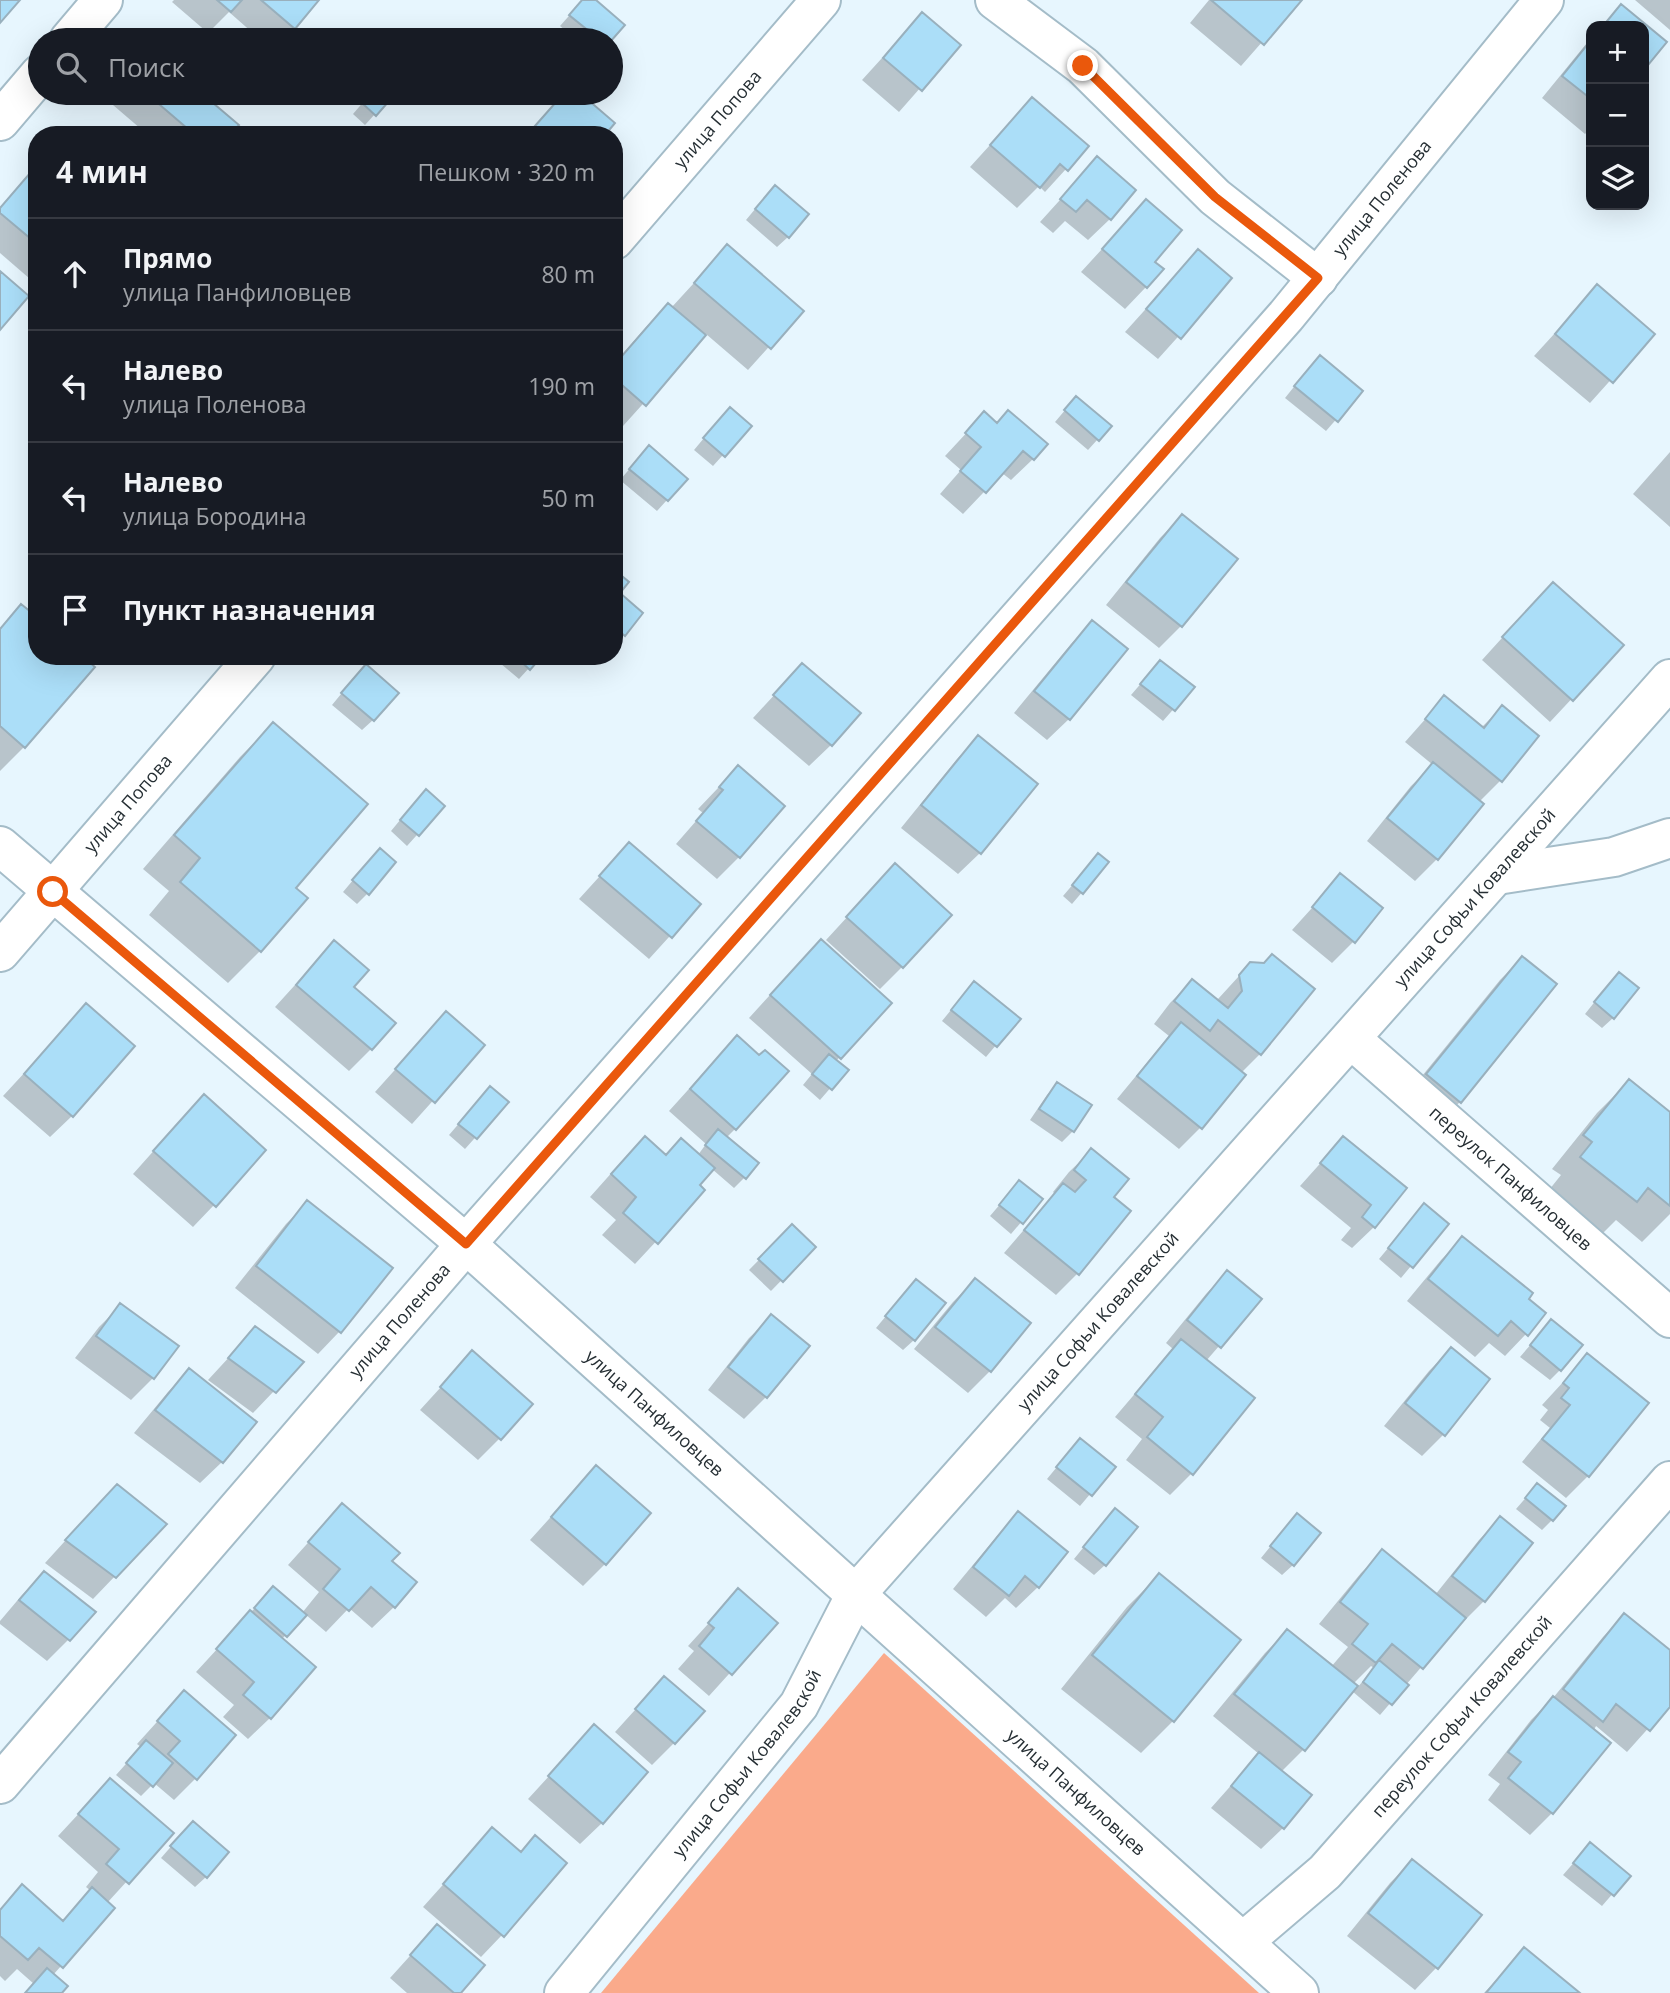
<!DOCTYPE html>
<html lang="ru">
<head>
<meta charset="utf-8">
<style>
	body { margin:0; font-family:"Open Sans",sans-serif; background:#242831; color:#f1f3f6 }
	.controls { position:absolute; right:21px; top:21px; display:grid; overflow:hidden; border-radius:14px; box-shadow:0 7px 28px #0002 }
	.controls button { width:63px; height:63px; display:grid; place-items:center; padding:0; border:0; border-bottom:2px solid #363941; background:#171b24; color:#f1f3f6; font:35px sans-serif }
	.stop { position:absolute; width:21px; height:21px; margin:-16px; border:5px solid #ea580c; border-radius:50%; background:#fff }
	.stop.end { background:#ea580c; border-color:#fff; box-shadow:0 2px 7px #0008 }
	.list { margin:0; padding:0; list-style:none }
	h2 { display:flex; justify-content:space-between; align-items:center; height:91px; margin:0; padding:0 28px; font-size:30px }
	h2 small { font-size:23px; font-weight:400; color:#9ea1a6 }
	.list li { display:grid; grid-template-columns:46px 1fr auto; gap:21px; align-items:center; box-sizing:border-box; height:112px; padding:0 28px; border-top:2px solid #363941 }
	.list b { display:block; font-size:26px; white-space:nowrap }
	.list p { margin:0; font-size:23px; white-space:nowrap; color:#9ea1a6 }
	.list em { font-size:23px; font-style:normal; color:#9ea1a6 }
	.icon { flex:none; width:38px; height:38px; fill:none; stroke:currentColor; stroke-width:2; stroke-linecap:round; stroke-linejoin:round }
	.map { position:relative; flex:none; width:1670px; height:1993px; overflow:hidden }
	.search { position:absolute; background:#171b24; box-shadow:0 7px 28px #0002; left:28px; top:28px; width:595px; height:77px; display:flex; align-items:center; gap:18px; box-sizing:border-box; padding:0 24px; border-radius:38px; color:#9ea1a6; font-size:26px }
	.panel { position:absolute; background:#171b24; box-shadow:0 7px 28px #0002; left:28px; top:126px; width:595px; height:539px; border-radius:28px }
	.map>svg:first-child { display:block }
	.green { fill:#faaa8b }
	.shadow { fill:#0003; fill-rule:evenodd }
	.building { fill:#abdef8; stroke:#99b0bd; stroke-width:2 }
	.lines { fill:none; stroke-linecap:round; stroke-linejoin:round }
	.minor-casing { stroke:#a4bcc8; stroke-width:42 }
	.minor { stroke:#fff; stroke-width:38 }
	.route { stroke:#ea580c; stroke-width:9 }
	.labels { text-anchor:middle; stroke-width:5; stroke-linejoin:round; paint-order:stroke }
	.street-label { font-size:18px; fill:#262f34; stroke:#fff }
</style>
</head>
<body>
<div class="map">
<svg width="1670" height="1993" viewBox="0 0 1670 1993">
	<rect width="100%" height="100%" fill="#e7f6fe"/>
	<path class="green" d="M884,1653L1259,1993H601Z"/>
	<path class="shadow" d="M174,0H317L281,40H261L229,12L208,33L172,2Z
		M583,0H593L609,40H577L560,26Z
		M1209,0H1299L1241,66L1190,23Z
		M1635,0H1670V30Z
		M1621,7L1664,42L1644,67V26H1601Z
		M922,14L958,45L899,112L862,80Z
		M1591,38V128L1585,134L1542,98Z
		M99,93H207L203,97L228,135H148Z
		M371,93H394L365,125L353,114Z
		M565,93H578L613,123L603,135H527Z
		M1032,99L1087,146L1045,192L1039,186L1017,208L970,167Z
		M1097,159L1110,219L1088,240L1065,221L1053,233L1040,222Z
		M37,166V285L0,253V207Z
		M765,197L788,237L777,247L746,220Z
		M1146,201L1152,262L1146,287L1125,309L1081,272Z
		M727,247L801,311L748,370L706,334L623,426L614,418V364L646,327L668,305L671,308Z
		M1198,251L1230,279L1158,359L1125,332Z
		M1597,287L1652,334L1590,403L1534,356Z
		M1309,368L1361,391L1326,431L1285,398Z
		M1066,409L1098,439L1088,450L1055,422Z
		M984,414L1033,459L1011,480L1002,473L963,514L940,494L961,470L945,456Z
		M719,420L749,426L713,466L694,450Z
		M1670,452V527L1633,494Z
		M639,458L667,500L657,511L620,480Z
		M1182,516L1181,626L1159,648L1106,605L1160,538Z
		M614,576L623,634L614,643Z
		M21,606L24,747L0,771V628Z
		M1531,606L1622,645L1550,722L1482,660Z
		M1092,622L1069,719L1047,740L1014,713L1071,644Z
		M495,656H540L519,679L494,658Z
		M802,665L831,745L809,766L753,718Z
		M1150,673L1192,688L1163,721L1131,695Z
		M355,677L373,720L362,730L332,705Z
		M1444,698L1481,728L1502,707L1500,781L1479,802L1437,859L1415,881L1367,841L1411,786L1433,765L1405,742Z
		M273,724L294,888L260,951L228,983L149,915L169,891L143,869L240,757Z
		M978,737L980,853L958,874L901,828L957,759Z
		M738,767L739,857L717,879L676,844L703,813L698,809Z
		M415,802L443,806L407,846L391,831Z
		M629,844L699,904L649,959L579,899Z
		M1098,855L1107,863L1072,904L1063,896Z
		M369,861L367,894L357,904L343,892Z
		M895,865L902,967L880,989L826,940Z
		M1341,876L1354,941L1332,963L1292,930Z
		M334,942L371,1049L349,1071L275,1007Z
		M1522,958L1460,1102L1438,1123L1405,1097L1500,980Z
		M799,963L890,1003L836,1061L846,1070L820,1100L803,1085L812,1074L749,1018Z
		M1250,964L1260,1054L1241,1073L1201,1127L1179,1149L1117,1099L1169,1036L1154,1024L1170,1003L1192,981L1219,1003L1218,999Z
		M1608,985L1613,1018L1602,1028L1585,1014Z
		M964,994L1018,1019L986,1057L942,1021Z
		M86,1006L72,1116L50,1137L3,1096Z
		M446,1013L483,1045L412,1124L375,1092Z
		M716,1059L735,1129L726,1138L745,1177L734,1188L712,1169L697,1185L703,1191L635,1264L602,1235L616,1220L590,1197L623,1160L698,1155L706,1144L669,1111Z
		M1629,1081L1670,1114V1214L1642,1242L1616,1220L1603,1233L1549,1190L1561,1175L1552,1169L1597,1113Z
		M1057,1084L1090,1106L1073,1131L1062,1142L1030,1120L1047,1095Z
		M480,1099L506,1103L465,1149L449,1135Z
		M182,1119L214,1205L193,1227L133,1174Z
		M1343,1138L1405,1189L1374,1227L1352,1248L1341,1240L1351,1228L1300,1186Z
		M1091,1151L1111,1197L1078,1273L1056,1295L1004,1253L1055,1194L1053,1192L1069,1172Z
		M1019,1182L1040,1200L1011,1234L990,1216Z
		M307,1203L390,1269L339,1332L318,1354L235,1288L286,1224Z
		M1424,1205L1446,1224L1401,1278L1379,1259Z
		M792,1226L814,1247L771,1291L749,1270Z
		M1463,1238L1526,1299V1334L1505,1356L1489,1343L1475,1357L1407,1301L1441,1260Z
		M1227,1272L1260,1299L1206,1361L1192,1473L1170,1495L1126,1460L1142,1439L1115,1417L1173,1349L1166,1343L1206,1294Z
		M975,1280L1029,1324L990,1371L968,1393L914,1349L953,1302Z
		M906,1292L914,1340L903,1350L876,1328Z
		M121,1305L153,1378L131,1400L75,1358L99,1327Z
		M771,1317L766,1397L744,1419L708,1390L749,1338Z
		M1551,1321L1560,1370L1550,1380L1520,1357Z
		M256,1328L274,1391L253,1413L208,1380Z
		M1451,1349L1444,1434L1422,1456L1384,1426L1429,1371Z
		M472,1353L500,1438L478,1460L420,1410Z
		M1587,1356L1646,1404L1588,1476L1566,1498L1522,1462L1550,1428L1540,1420L1548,1410L1542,1405Z
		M189,1371L222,1462L200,1483L134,1433L168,1392Z
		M1070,1451L1113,1467L1080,1506L1047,1479Z
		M596,1467L605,1564L583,1586L530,1540Z
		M1537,1485L1552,1520L1542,1530L1516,1509Z
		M342,1505L390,1561L394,1607L372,1628L349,1608L326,1632L305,1614L282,1639L270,1718L248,1739L223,1717L234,1705L196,1672L263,1599L302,1613L319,1592L288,1565Z
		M95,1508L165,1524L93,1599L45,1563Z
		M1018,1514L1038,1587L1016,1608L1005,1598L986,1617L953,1589L997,1536Z
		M1500,1519L1484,1601L1462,1623L1461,1621L1380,1715L1352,1691L1303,1750L1281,1772L1283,1828L1261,1849L1211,1808L1259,1754L1213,1716L1265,1653L1287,1631L1331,1667L1348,1647L1319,1624L1361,1573L1383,1552L1435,1595L1479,1540ZM1371,1666L1374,1668L1357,1688L1353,1684Z
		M1105,1521V1565L1094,1575L1074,1559Z
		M1287,1526L1293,1565L1282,1575L1261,1558Z
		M44,1574L69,1639L47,1661L0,1624V1621L22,1595Z
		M1159,1575L1173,1721L1141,1753L1061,1689L1127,1607Z
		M738,1591L775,1623L709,1696L678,1669L694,1651L688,1646Z
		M1624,1616L1670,1653V1704L1627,1752L1596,1726L1552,1813L1530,1835L1488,1800L1500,1784L1488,1775L1531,1720L1553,1698L1603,1637Z
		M664,1678L674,1743L652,1765L615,1732Z
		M184,1692L196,1778L174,1800L154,1783L141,1796L116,1775L141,1747L137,1744Z
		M594,1727L602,1823L580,1844L528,1799Z
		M110,1780L171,1833L107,1903L113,1908L53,1975L60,1993H26L34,1984L17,1969L5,1981L0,1976V1909L22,1887L62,1922L91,1891L86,1887L98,1872L58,1836Z
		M492,1830L519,1853L535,1838L502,1935L481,1957L423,1907Z
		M182,1834L206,1877L195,1887L161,1858Z
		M1590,1844L1628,1876L1602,1906L1563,1875Z
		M1412,1861L1479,1915L1436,1968L1415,1990L1347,1936L1390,1883Z
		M437,1926L459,1993H407L390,1978Z
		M1524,1950L1577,1993H1484Z"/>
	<path class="building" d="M0,0H20L0,23Z
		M217,0H242L231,12Z
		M261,0H319L295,29Z
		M582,0H596L625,25L611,41L600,40L569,15Z
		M1211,0H1302L1264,45Z
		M1621,4L1667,42L1644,70V26H1603Z
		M922,12L961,45L922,91L883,58Z
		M151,32L161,40H144Z
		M1591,40V99L1562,76Z
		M146,93H209L206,97L239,125L230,135H195Z
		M371,93H396L376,116L362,103Z
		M564,93H580L615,123L605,135H546L535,126Z
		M1032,97L1089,146L1068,171L1060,164L1040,188L990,145Z
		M1097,156L1136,190L1111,220L1087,200L1076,212L1060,199Z
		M37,165V244L0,213V208Z
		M775,185L809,214L789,238L755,209Z
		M1146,199L1182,230L1155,262L1164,269L1147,288L1102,249Z
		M727,244L804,311L771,349L694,283Z
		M1198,249L1232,278L1181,339L1146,309Z
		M0,271L29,296L0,330Z
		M1597,284L1655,334L1613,383L1555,334Z
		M668,303L706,335L646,406L614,378V365Z
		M1320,355L1363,391L1338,422L1294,386Z
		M1076,396L1112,426L1099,441L1064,410Z
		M730,407L752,426L725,457L703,438Z
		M1008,410L1048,444L1034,460L1023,451L986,493L960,471L981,447L965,433L984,411L997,423Z
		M649,445L688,479L668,501L629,469Z
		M1182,514L1238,559L1182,627L1126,582Z
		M616,571L629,582L620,593L643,613L625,636L614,627V574Z
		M1553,582L1624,645L1573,701L1502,637Z
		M21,604L37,617V656H82L95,667L25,748L0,726V629Z
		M1092,620L1128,649L1070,720L1034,691Z
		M515,656H542L530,670Z
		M1160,660L1195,687L1175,711L1140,684Z
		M802,663L861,713L832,746L773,695Z
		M366,664L399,693L374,721L341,693Z
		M1444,695L1484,728L1502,705L1539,736L1502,782L1425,719Z
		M273,722L368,804L296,888L308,898L261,952L180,882L200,858L174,835Z
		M978,735L1038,784L981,854L921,805Z
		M1433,762L1484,804L1438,860L1387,818Z
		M738,765L785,806L740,858L696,821L723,790L719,787Z
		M426,789L445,806L419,836L400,820Z
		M629,842L701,904L672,938L599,876Z
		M380,848L396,862L369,895L352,880Z
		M1098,853L1109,862L1083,894L1072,885Z
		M895,863L952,915L903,968L846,917Z
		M1340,873L1383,908L1355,943L1312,907Z
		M821,939L892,1003L841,1059L770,995Z
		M334,940L369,970L354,987L396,1023L372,1050L296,985Z
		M1272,954L1315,989L1261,1055L1218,1020L1210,1031L1174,1001L1192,979L1228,1008L1242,991L1239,975L1250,962L1264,963Z
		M1522,956L1557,984L1461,1103L1426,1074Z
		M1619,972L1639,988L1614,1019L1594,1002Z
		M974,981L1021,1019L997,1047L951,1010Z
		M86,1003L135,1046L73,1117L24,1074Z
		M446,1011L485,1045L435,1103L395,1069Z
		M1181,1022L1246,1075L1202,1129L1137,1076Z
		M737,1035L759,1055L765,1050L789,1071L736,1130L690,1089Z
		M829,1054L849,1070L832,1090L812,1074Z
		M1629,1079L1670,1112V1206L1648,1188L1637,1202L1580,1157L1592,1142L1583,1135Z
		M1057,1082L1092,1105L1074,1132L1039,1109Z
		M490,1086L509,1102L477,1139L458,1124Z
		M204,1094L266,1150L216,1207L153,1151Z
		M718,1129L759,1163L746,1179L705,1145Z
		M645,1136L666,1155L681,1138L715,1168L700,1185L705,1190L658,1244L623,1213L636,1197L611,1174Z
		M1343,1136L1407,1188L1375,1228L1362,1217L1371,1205L1320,1163Z
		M1091,1148L1129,1179L1114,1197L1131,1211L1079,1275L1024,1230L1063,1183L1075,1192L1086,1180L1074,1170Z
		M1019,1180L1043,1199L1023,1224L999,1205Z
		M307,1200L393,1268L341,1333L256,1266Z
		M1424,1203L1449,1224L1413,1268L1388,1248Z
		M792,1224L816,1247L783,1282L758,1259Z
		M1462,1236L1533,1293L1529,1299L1546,1313L1528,1336L1511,1321L1498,1336L1428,1279Z
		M1227,1270L1262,1299L1221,1348L1187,1320Z
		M975,1278L1031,1323L991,1372L935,1327Z
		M916,1279L946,1303L915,1341L885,1316Z
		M120,1303L179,1346L154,1379L96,1336Z
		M771,1314L810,1346L767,1398L728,1367Z
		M1551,1319L1583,1345L1561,1371L1530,1345Z
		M255,1326L304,1362L276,1393L228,1358Z
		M1181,1339L1255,1398L1193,1475L1147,1437L1163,1417L1135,1394Z
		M1451,1347L1490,1379L1445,1436L1405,1403Z
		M472,1350L533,1404L501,1440L440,1387Z
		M1587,1353L1649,1403L1589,1477L1542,1439L1570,1405L1561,1398L1569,1388L1563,1383Z
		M189,1368L257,1422L223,1463L155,1410Z
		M1080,1438L1116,1467L1092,1496L1056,1467Z
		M596,1465L651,1513L606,1565L551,1517Z
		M1537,1483L1566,1506L1553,1521L1525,1498Z
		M117,1484L167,1524L116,1578L65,1540Z
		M342,1503L400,1553L392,1561L417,1582L395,1608L371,1587L349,1611L323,1589L340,1569L308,1542Z
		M1115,1508L1138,1527L1106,1566L1083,1547Z
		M1018,1511L1068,1552L1039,1588L1025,1576L1009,1596L973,1567Z
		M1297,1513L1321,1533L1294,1566L1270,1546Z
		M1500,1516L1533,1543L1485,1602L1452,1576Z
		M1382,1549L1466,1618L1423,1669L1392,1644L1376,1663L1352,1644L1368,1624L1340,1602Z
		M44,1571L96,1612L70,1641L19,1600Z
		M1159,1573L1241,1640L1174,1722L1092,1655Z
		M273,1586L307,1615L287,1637L254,1608Z
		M738,1588L778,1623L732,1675L699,1646L714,1628L708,1623Z
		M250,1610L316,1667L271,1719L243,1695L254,1682L216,1649Z
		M1624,1613L1670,1650V1707L1650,1731L1616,1704L1603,1722L1563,1689Z
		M1287,1629L1358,1686L1305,1751L1234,1694Z
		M1379,1660L1409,1685L1392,1705L1363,1682Z
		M664,1676L705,1711L675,1744L635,1709Z
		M184,1690L236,1735L197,1780L168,1754L180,1741L157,1721Z
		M1553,1696L1611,1743L1553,1814L1508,1778L1521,1762L1508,1752Z
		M594,1724L648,1772L603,1824L548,1776Z
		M146,1740L173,1763L153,1787L126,1763Z
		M1259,1752L1312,1795L1284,1829L1231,1786Z
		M110,1778L174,1833L129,1884L106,1864L119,1849L78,1814Z
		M193,1821L229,1852L207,1878L170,1846Z
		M492,1827L521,1852L535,1835L567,1863L504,1937L443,1884Z
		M1590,1842L1631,1876L1614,1896L1573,1863Z
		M1412,1859L1482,1915L1438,1969L1368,1913Z
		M22,1884L63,1921L92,1887L115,1908L63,1968L39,1948L28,1960L0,1936V1910Z
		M437,1924L485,1965L461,1993H454L410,1955Z
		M1524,1947L1580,1993H1486Z
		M47,1968L68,1986L62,1993H25Z"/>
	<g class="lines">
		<defs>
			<g id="minor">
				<path d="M995,0L1083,66L1215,197L1318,278"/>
				<path d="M69,40L103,0"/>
				<path d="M0,121L40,74"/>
				<path id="s1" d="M614,240L821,0"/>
				<path id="s2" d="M0,846L466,1244L1299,1993"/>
				<path d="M1497,875L1614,857L1670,838"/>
				<path id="s3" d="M0,952L256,656"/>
				<path id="s4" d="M1351,1039L1670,1318"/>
				<path id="s5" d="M0,1784L466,1244L1286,316L1544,0"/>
				<path id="s6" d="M1243,1942L1325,1872L1670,1481"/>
				<path id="s7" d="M564,1993L799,1705L856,1594L1670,679"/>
			</g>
		</defs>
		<use href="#minor" class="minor-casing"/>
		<use href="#minor" class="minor"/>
	</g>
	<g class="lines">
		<path class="route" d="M53,892L466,1244L1318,278L1215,197L1083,66"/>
	</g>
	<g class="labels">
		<g class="street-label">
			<text dy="6" stroke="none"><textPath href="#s1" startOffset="159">улица Попова</textPath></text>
			<text dy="6" stroke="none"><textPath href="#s5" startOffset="2104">улица Поленова</textPath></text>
			<text dy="6" stroke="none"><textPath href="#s3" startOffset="196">улица Попова</textPath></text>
			<text dy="6" stroke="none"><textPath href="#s7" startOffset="1428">улица Софьи Ковалевской</textPath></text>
			<text dy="6" stroke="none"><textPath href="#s4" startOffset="212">переулок Панфиловцев</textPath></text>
			<text dy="6" stroke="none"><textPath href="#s5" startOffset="612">улица Поленова</textPath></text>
			<text dy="6" stroke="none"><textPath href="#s7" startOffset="861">улица Софьи Ковалевской</textPath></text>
			<text dy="6" stroke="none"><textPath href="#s2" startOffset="866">улица Панфиловцев</textPath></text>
			<text dy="6" stroke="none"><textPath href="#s6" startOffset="315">переулок Софьи Ковалевской</textPath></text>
			<text dy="6" stroke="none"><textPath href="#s7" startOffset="294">улица Софьи Ковалевской</textPath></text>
			<text dy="6" stroke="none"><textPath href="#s2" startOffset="1433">улица Панфиловцев</textPath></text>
		</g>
	</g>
</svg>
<div class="controls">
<button>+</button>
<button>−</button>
<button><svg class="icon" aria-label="layers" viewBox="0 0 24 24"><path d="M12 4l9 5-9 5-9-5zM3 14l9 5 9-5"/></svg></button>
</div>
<div class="stop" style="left:53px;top:892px"></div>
<div class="stop end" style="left:1083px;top:66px"></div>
<div class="search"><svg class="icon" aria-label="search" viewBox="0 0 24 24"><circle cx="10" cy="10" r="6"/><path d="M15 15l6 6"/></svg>Поиск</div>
<section class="panel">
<h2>4 мин<small>Пешком · 320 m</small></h2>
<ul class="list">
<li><svg class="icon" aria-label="ahead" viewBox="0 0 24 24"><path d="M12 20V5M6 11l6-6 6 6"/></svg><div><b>Прямо</b><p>улица Панфиловцев</p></div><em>80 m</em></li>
<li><svg class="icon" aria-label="left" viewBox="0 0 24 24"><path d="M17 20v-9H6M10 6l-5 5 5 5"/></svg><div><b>Налево</b><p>улица Поленова</p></div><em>190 m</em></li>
<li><svg class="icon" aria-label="left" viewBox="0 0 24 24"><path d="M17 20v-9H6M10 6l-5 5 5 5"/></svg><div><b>Налево</b><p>улица Бородина</p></div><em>50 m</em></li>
<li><svg class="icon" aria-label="arrive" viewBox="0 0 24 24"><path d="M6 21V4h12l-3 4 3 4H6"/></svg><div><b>Пункт назначения</b></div></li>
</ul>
</section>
</div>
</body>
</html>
